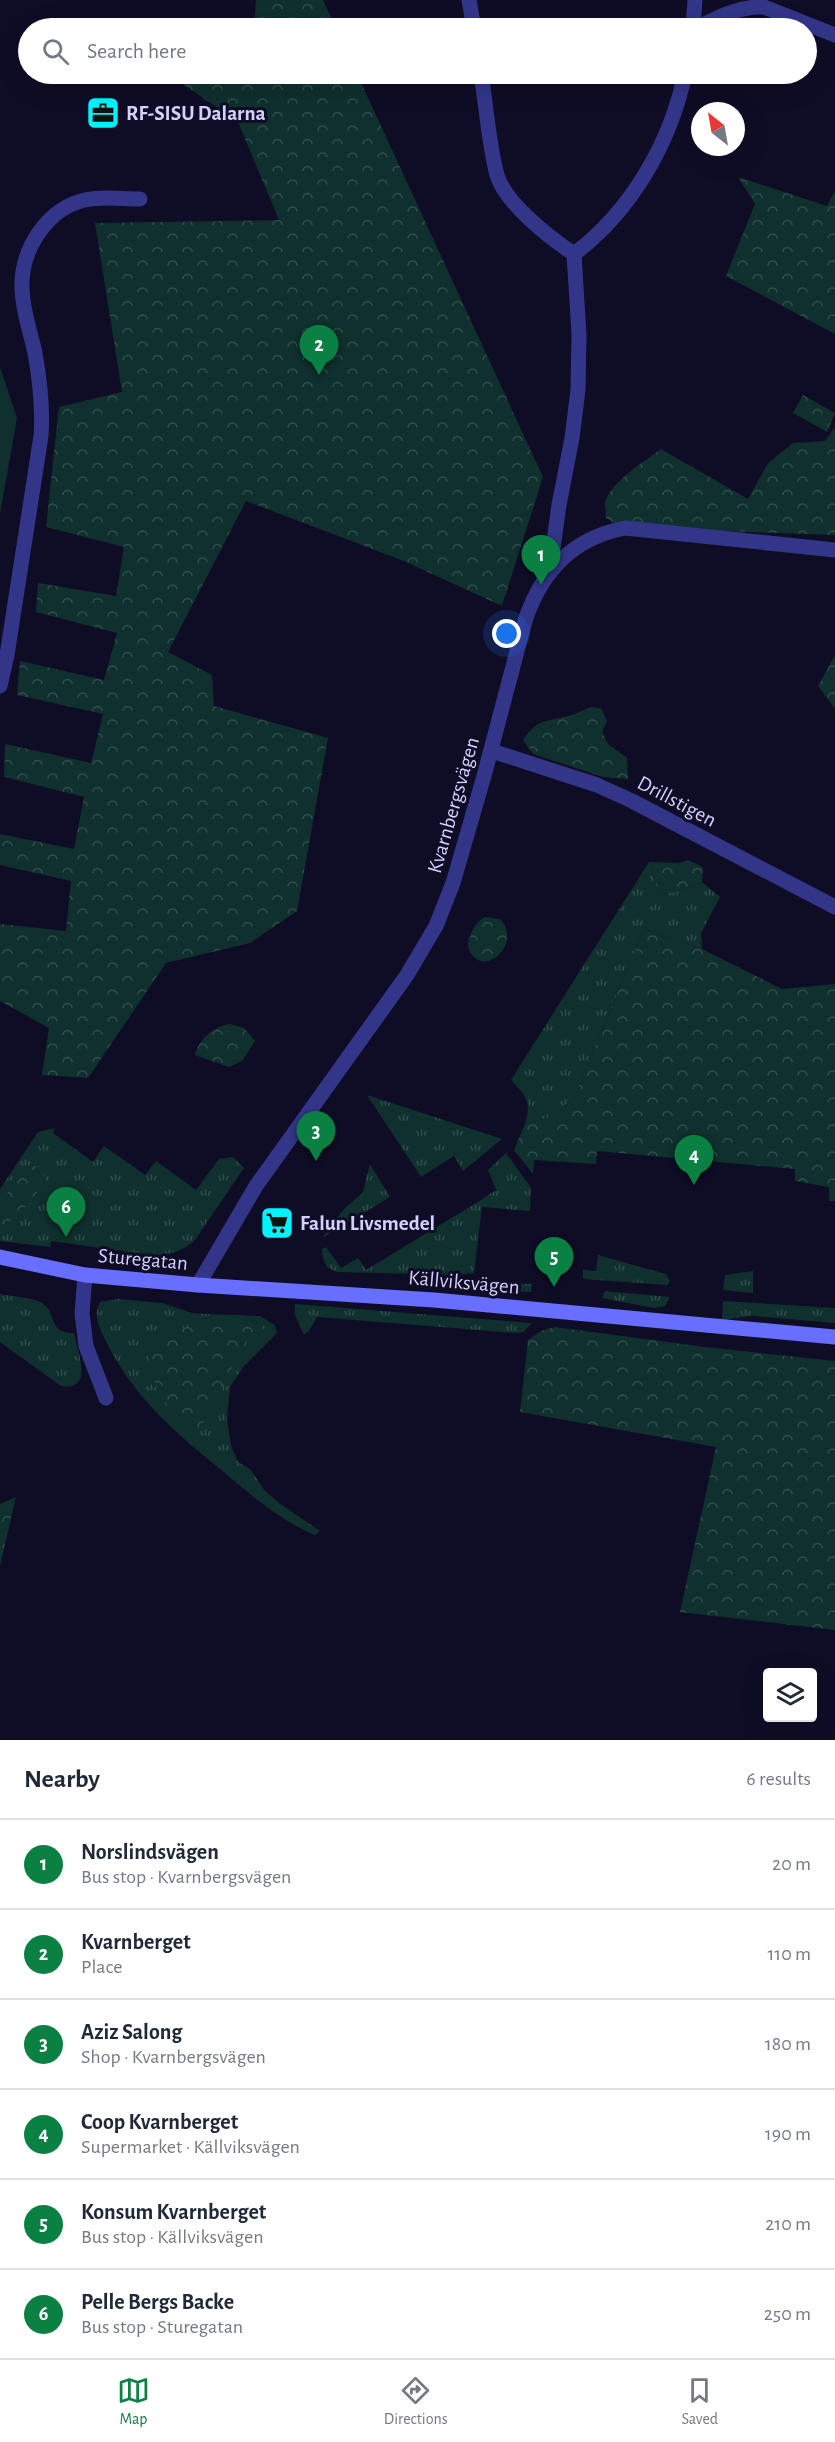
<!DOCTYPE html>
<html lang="en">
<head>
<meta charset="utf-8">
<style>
	body { margin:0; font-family:"Alegreya Sans",sans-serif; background:#f6f6f7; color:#1f2937 }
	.controls { position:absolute; right:18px; bottom:18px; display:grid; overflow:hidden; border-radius:6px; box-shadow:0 6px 24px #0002 }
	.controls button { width:54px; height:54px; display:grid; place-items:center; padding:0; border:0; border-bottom:2px solid #e0e1e3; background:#fff; color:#1f2937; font:30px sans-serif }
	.compass { position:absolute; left:691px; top:102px; width:54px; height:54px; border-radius:50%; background:#fff; box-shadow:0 6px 24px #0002; rotate:329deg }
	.you { position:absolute; left:507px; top:634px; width:21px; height:21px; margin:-15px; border:4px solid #fff; border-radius:50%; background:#1a73e8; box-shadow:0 0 0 9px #1a73e833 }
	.badge { display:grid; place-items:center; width:39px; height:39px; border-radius:50%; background:#0b8043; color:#fff; font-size:20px; font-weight:700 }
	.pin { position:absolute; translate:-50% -50px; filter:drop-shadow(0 2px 3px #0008) }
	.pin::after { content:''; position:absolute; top:32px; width:21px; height:18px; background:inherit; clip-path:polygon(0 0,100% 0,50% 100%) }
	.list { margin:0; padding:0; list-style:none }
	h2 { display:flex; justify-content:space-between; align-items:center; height:78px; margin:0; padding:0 24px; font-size:26px }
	h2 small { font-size:20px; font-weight:400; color:#747a83 }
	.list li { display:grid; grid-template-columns:39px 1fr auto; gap:18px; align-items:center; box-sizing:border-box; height:90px; padding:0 24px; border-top:2px solid #e0e1e3 }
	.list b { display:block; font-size:22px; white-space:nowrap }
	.list p { margin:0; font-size:20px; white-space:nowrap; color:#747a83 }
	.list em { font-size:20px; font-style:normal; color:#747a83 }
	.icon { flex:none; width:33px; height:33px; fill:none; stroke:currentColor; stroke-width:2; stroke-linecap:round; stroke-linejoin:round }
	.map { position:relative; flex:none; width:835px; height:1740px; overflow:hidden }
	.search { position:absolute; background:#fff; box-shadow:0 6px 24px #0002; left:18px; right:18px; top:18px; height:66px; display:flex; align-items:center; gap:15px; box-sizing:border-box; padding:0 21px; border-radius:33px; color:#747a83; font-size:22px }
	.sheet { height:618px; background:#fff }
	nav { display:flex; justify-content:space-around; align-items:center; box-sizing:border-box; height:84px; border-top:2px solid #e0e1e3; background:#fff; font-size:16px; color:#747a83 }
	nav a { display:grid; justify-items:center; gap:3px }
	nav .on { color:#0b8043 }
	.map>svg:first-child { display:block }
	.grass { fill:url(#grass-tufts) }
	.forest { fill:url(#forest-crowns) }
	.pitch { fill:#0f302d }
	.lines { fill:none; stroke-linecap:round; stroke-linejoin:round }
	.street { stroke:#333589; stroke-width:15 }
	.secondary { stroke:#686eff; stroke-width:15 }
	.labels { text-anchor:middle; stroke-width:6; stroke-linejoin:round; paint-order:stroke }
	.poi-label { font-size:21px; font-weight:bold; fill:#d4d1ff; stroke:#0f0c26; text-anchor:start }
	.street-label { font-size:21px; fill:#d4d1ff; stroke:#0f0c26 }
</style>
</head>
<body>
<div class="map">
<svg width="835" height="1740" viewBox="0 0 835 1740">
	<defs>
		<pattern id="grass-tufts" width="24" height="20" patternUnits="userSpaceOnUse" patternTransform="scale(1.5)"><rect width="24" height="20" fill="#0f302d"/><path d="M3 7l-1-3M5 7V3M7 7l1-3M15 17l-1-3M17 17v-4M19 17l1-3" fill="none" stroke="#314d4c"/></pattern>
		<pattern id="forest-crowns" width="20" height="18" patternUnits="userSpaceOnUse" patternTransform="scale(1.5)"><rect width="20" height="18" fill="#0f302d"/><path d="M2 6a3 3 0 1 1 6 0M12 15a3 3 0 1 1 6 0" fill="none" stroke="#314d4c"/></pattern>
	</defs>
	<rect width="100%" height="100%" fill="#0f0c26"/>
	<path class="grass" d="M649,862L659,893L675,892L702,882L720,897L701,933L702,949L644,929L575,1096L554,1116L525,1124C532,1101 526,1096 511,1080Z
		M367,1095L502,1139L463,1171L454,1156L421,1177Z
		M55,1128L53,1133L93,1162L104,1146L145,1175L156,1161L196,1190L219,1159L233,1157L244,1168L195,1240C185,1250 173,1253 158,1256L51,1241L50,1247L0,1241V1189L38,1132Z
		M506,1153L531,1188L530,1211L482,1207L474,1273L452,1275L340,1272C326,1270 323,1263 322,1249L326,1247L341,1268L358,1258L366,1270L481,1200L496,1190L488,1170Z
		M370,1164L390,1197L322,1238L344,1209L363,1192Z
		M598,1255L666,1274L669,1280L668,1285L583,1279V1270L596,1271Z
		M753,1271V1293L723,1290L725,1275Z
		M467,1281L532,1284L531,1292L437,1287Z
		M605,1291L670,1297L665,1306L654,1308L602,1298Z
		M0,1294C13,1297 31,1297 42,1303C57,1311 47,1334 74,1333C77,1350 95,1392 61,1386L0,1342Z
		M118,1299L162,1303L192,1313L206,1314L260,1316L275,1325L277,1333L243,1367L230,1387L227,1418L231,1446L238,1462L250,1469L265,1491L279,1503L320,1531L315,1535C281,1521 253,1497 225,1473C179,1436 135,1399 108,1345C101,1332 92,1316 100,1302Z
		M723,1301L835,1308V1323L752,1316L722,1320Z
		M295,1304L532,1323L523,1332L516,1333L317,1317L309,1331L304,1335L295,1315Z"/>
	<path class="forest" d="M256,0H323L336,28H162L160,22L254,27Z
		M180,74H357L543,477L502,606L404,561L246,501L168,652L212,675L214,706L328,738L297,911L250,943L166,963L88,1078L42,1075L49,1028L0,1001V924L66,931L71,881L0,865V834L74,849L84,797L4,777L5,744L91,763L103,714L17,695L20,661L104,680L117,633L36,612L38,583L116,596L124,547L46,527L59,407L122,392L95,223L279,220L238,122L184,85Z
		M738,177L827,206L835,191V334L726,276L755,204Z
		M803,395L835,413L827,432L793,413Z
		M835,427V535L720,531L614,523L606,518C606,513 605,508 605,503C609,483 645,461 661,449L748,499L768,463L793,443L825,441Z
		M835,655V709L818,686Z
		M592,707L601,708L607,721L602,732L608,744L627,758L628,779L603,777L533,754L523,740C538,718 545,722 569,716C577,714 584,709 592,707Z
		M688,860L703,867L702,882L675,892L659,893L649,862L679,863Z
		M485,917L500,919C521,941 490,975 473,956C468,950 467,946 469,939C473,929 475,922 485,917Z
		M644,929L702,949L782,989L835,984V1201H829V1187L795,1181V1169L597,1151L596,1164L534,1160L533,1174L514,1150L525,1124L554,1116L575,1096Z
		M230,1024L244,1028L255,1041L242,1061L229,1067L195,1055C198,1040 214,1026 230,1024Z
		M39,1166L46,1180C34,1197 19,1218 0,1226V1202L29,1167Z
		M213,1323L261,1325L268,1336L246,1341L200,1429L179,1421L158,1392L146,1351C168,1328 182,1327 213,1323Z
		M555,1327L705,1347L835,1361V1630L680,1612L716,1447L520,1412L528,1340L541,1331Z
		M16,1497L0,1566V1504Z"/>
	<path class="pitch" d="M0,367L17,418L0,514Z"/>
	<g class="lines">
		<path class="street" d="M469,0L474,28
			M693,28L695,0
			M697,28C718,17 739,6 764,7L835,35
			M481,74C486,104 489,146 497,175C505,203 550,238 574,254
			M550,570L559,505L572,438L578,390L579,334L574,254C631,211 670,144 685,74
			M0,686L7,655L41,436C43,408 40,381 35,353C30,331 21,305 22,281C24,245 49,208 85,200C102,196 123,199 140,199
			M492,751L597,785L632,801L835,907
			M85,1275L82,1313L86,1346L106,1398
			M198,1285L256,1186L407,975L436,926L453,883L484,776L525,621C541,572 573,538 625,528L835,550"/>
		<path class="secondary" d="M0,1257L85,1275L198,1285L434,1300L835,1337"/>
	</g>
	<defs>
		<symbol id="office-square" viewBox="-11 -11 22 22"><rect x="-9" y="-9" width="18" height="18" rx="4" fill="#00f3fc" stroke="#0f0c26"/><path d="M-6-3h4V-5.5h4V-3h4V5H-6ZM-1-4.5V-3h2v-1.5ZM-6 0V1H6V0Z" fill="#111"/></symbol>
		<symbol id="supermarket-square" viewBox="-11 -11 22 22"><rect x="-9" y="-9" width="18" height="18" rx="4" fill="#00f3fc" stroke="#0f0c26"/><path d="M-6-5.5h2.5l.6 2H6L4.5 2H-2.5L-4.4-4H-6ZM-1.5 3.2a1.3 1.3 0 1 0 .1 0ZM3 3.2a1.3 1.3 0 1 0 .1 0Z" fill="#111"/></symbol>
	</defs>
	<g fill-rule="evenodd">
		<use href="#office-square" x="84" y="94" width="38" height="38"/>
		<use href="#supermarket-square" x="258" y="1204" width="38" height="38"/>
	</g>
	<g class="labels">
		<g class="poi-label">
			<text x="126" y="120">RF-SISU Dalarna</text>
			<text x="300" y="1230">Falun Livsmedel</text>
		</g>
		<g class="street-label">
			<text transform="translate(677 801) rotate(28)" y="7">Drillstigen</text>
			<text transform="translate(453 805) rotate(-74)" y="7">Kvarnbergsvägen</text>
			<text transform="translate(143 1259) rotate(5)" y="7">Sturegatan</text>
			<text transform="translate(464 1282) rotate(5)" y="7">Källviksvägen</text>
		</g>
	</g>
</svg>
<div class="controls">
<button><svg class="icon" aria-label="layers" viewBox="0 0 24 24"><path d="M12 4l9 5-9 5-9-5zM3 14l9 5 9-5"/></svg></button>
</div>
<svg class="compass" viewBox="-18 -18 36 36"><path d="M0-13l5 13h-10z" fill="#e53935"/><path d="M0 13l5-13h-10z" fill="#747a83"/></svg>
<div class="you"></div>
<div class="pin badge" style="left:541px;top:585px">1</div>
<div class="pin badge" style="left:319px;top:375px">2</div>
<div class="pin badge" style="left:316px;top:1161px">3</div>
<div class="pin badge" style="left:694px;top:1185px">4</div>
<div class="pin badge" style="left:554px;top:1287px">5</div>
<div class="pin badge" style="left:66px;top:1237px">6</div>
<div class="search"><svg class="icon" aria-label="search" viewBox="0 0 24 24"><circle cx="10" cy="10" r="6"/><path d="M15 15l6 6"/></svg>Search here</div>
</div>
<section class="sheet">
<h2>Nearby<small>6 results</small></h2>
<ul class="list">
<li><span class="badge">1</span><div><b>Norslindsvägen</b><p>Bus stop · Kvarnbergsvägen</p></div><em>20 m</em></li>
<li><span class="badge">2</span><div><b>Kvarnberget</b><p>Place</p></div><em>110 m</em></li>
<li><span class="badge">3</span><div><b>Aziz Salong</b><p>Shop · Kvarnbergsvägen</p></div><em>180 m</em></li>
<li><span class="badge">4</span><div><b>Coop Kvarnberget</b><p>Supermarket · Källviksvägen</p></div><em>190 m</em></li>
<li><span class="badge">5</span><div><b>Konsum Kvarnberget</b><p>Bus stop · Källviksvägen</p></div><em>210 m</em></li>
<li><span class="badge">6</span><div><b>Pelle Bergs Backe</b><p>Bus stop · Sturegatan</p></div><em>250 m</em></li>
</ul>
</section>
<nav>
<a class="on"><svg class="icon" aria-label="map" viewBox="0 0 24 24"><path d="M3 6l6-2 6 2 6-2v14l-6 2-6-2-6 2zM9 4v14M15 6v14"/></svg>Map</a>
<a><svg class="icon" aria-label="directions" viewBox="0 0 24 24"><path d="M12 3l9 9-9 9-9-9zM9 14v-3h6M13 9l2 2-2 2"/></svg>Directions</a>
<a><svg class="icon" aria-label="saved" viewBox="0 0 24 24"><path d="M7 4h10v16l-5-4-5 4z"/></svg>Saved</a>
</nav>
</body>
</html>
